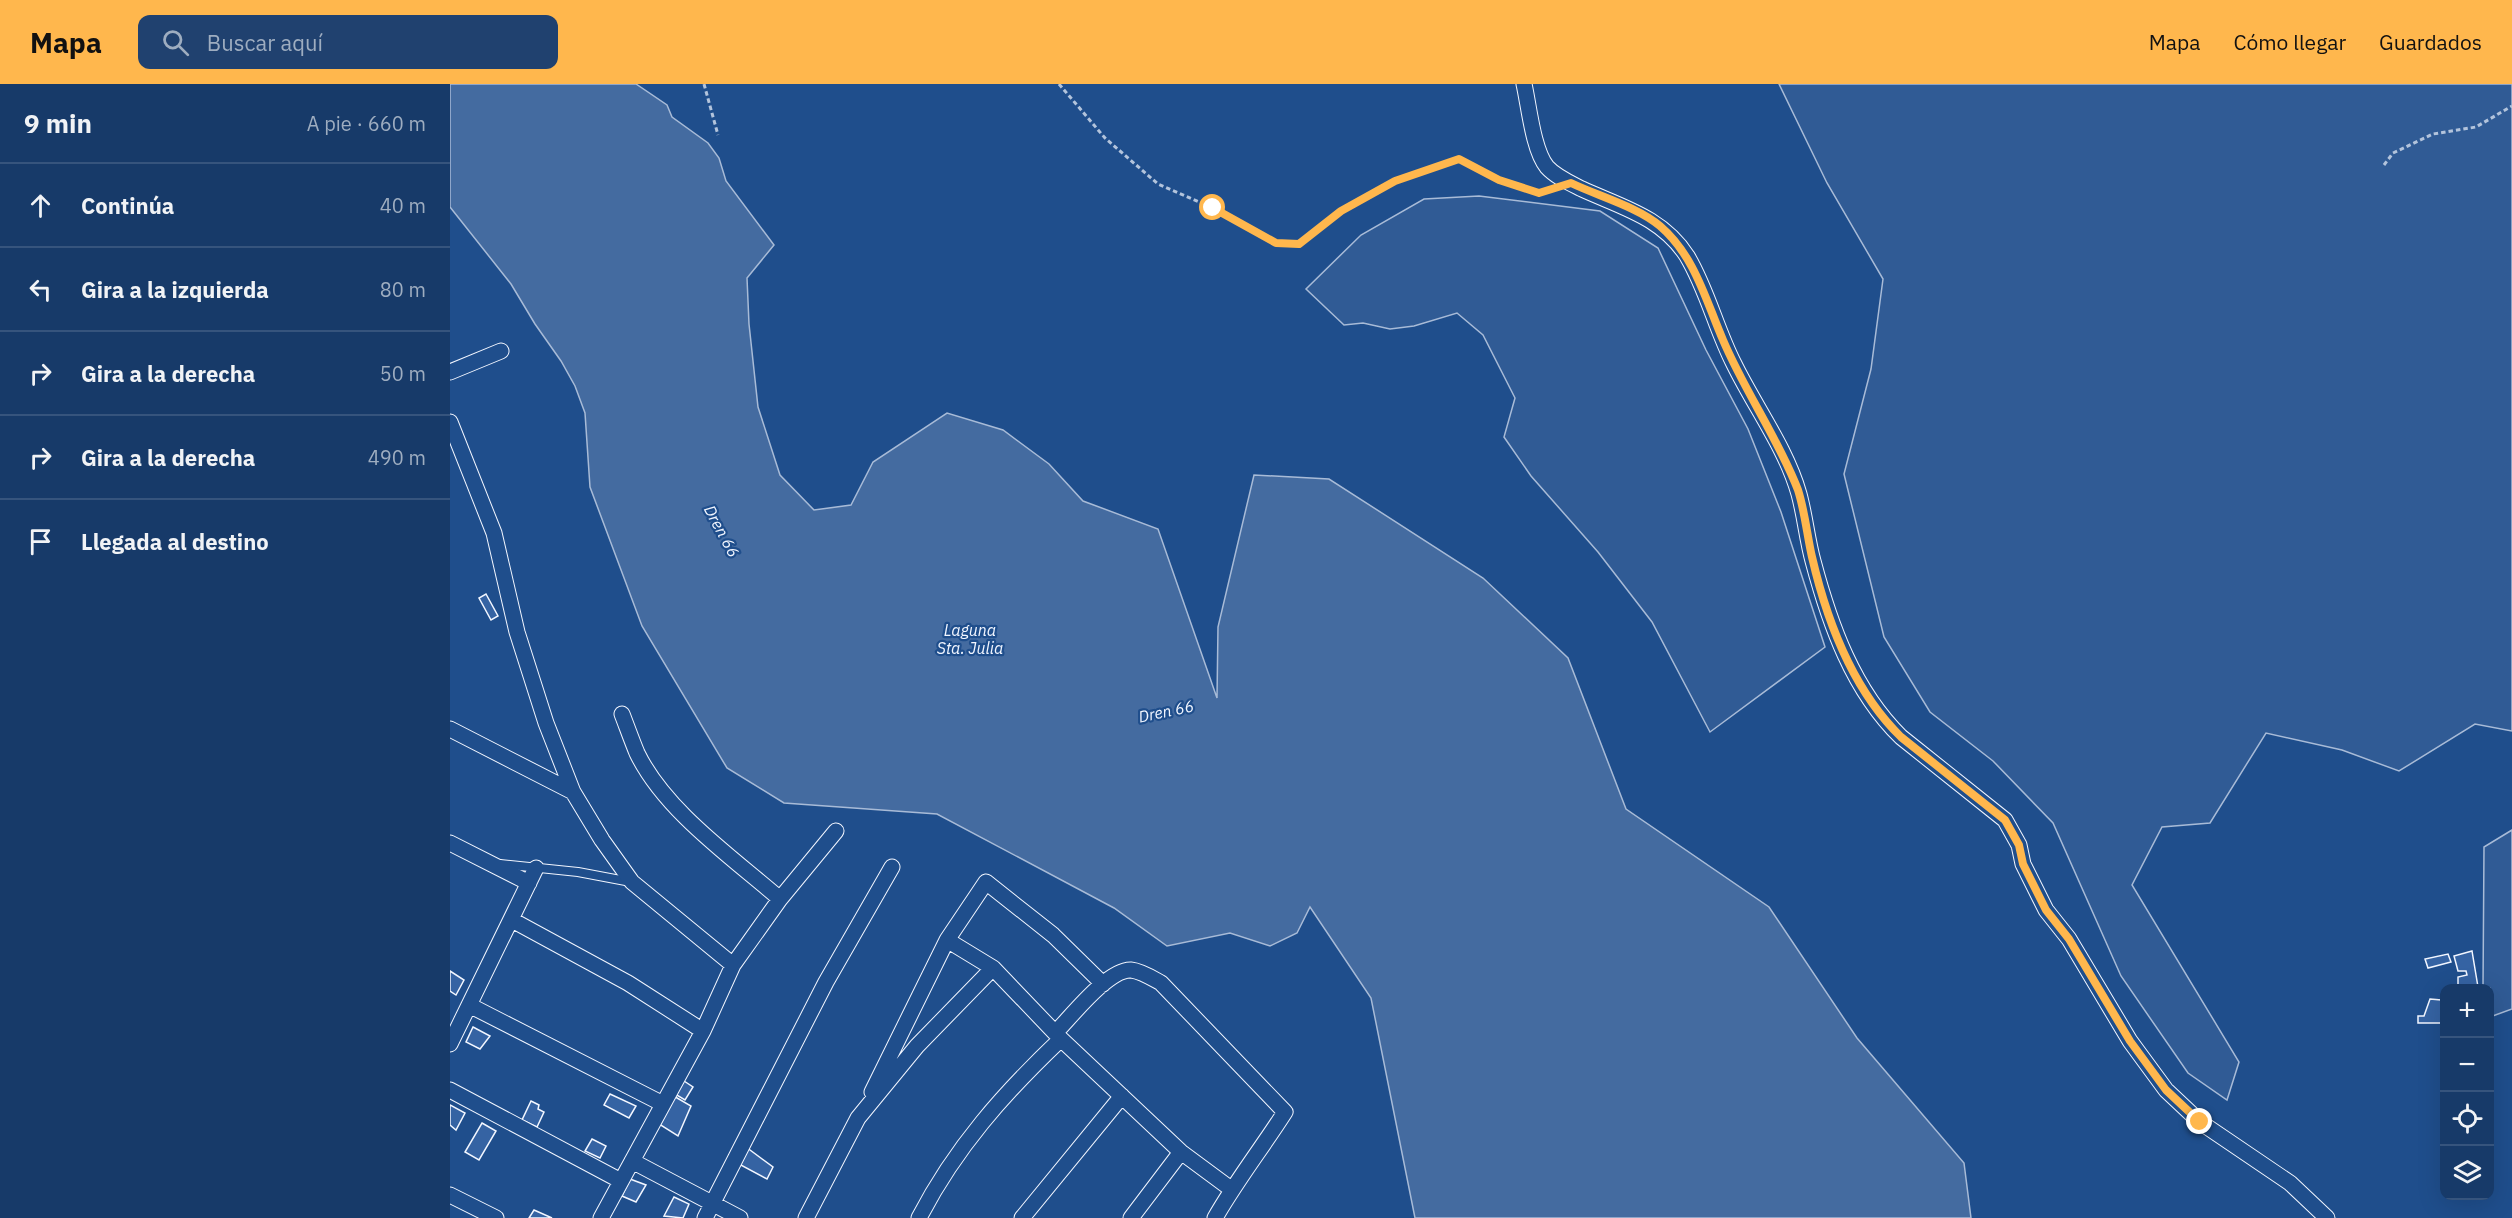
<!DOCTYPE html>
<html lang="es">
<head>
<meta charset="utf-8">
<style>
	body { margin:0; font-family:"IBM Plex Sans",sans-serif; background:#20416f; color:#f1f3f6 }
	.controls { position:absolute; right:18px; bottom:18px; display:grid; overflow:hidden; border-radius:12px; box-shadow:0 6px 24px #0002 }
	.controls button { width:54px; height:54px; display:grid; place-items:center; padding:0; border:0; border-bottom:2px solid #36547d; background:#173a69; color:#f1f3f6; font:30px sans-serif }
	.stop { position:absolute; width:18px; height:18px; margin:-14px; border:4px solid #ffb74d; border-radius:50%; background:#fff }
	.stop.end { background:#ffb74d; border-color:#fff; box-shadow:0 2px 6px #0008 }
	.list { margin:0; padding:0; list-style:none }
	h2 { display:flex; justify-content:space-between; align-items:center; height:78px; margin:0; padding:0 24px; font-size:26px }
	h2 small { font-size:20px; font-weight:400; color:#9eadc0 }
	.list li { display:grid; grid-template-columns:39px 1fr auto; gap:18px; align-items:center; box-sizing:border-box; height:84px; padding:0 24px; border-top:2px solid #36547d }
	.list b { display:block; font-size:22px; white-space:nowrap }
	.list em { font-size:20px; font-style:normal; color:#9eadc0 }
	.icon { flex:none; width:33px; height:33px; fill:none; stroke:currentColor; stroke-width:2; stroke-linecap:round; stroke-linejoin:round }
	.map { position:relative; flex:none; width:2062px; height:1134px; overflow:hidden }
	header { display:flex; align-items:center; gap:36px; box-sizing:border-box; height:84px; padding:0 30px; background:#ffb74d; color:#111 }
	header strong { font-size:28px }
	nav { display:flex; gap:33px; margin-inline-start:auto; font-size:21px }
	.search { width:420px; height:54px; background:#20416f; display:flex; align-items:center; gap:15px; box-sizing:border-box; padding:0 21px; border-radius:12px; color:#9eadc0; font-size:22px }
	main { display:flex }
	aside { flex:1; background:#173a69 }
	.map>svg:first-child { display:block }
	.built { fill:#305b95; stroke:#a8bbd7; stroke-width:1.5 }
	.water { fill:#446ba0; stroke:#a8bbd7; stroke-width:1.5 }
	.building { fill:#3563a3; stroke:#f2f6ff; stroke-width:1.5 }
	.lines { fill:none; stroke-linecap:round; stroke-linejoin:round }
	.lane-casing { stroke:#f2f6ff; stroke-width:10 }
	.street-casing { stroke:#f2f6ff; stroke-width:17 }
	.path { stroke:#b3c4dc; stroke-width:3; stroke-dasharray:4.5 3; stroke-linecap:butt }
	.lane { stroke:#1f4e8c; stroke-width:8 }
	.street { stroke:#1f4e8c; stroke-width:15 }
	.route { stroke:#ffb74d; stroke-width:8 }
	.labels { text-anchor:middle; stroke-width:4.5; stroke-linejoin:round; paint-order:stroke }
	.water-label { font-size:16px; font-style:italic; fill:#f2f6ff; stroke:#1f4e8c }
</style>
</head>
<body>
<header>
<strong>Mapa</strong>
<div class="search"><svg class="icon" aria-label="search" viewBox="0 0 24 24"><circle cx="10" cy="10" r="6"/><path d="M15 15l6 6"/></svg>Buscar aquí</div>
<nav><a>Mapa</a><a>Cómo llegar</a><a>Guardados</a></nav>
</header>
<main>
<aside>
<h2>9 min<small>A pie · 660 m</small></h2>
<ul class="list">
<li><svg class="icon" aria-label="ahead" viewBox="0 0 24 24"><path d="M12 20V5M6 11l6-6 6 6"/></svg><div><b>Continúa</b></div><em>40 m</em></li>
<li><svg class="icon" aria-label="left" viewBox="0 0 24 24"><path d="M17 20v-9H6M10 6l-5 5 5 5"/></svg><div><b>Gira a la izquierda</b></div><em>80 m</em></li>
<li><svg class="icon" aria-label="right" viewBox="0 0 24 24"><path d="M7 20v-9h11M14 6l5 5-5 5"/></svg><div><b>Gira a la derecha</b></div><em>50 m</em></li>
<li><svg class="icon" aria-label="right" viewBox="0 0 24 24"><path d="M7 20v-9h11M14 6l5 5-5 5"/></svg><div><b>Gira a la derecha</b></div><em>490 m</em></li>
<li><svg class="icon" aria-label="arrive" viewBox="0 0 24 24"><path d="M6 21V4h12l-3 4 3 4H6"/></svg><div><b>Llegada al destino</b></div></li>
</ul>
</aside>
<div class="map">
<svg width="2062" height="1134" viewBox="0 0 2062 1134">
	<rect width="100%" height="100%" fill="#1f4e8c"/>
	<path class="built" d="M1329,0H2062V647L2025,640L1949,687L1892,666L1816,649L1760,739L1712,743L1682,801L1789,978L1777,1016L1738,989L1671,892L1603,739L1543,677L1480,628L1434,553L1394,390L1421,285L1433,195L1377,99Z
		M1029,112L1150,127L1208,164L1256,266L1298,345L1331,428L1375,563L1260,648L1202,538L1148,468L1081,392L1054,353L1065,314L1033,251L1007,229L964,242L940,245L913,239L894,241L856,205L911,151L974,115Z
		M2062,746V925L2040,933V904H2033L2034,763Z"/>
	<path class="water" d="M0,0H186L217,21L222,33L258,59L269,74L276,97L324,161L297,194L299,240L308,323L330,391L364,426L401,421L423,378L497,329L553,346L599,380L633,417L708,445L767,614L768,543L804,391L879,395L1033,494L1118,574L1176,725L1319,823L1407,954L1514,1079L1521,1134H965L921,914L860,823L847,849L820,862L780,849L717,862L664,824L487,730L334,719L277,684L192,542L140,403L135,329L125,302L111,277L85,240L61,200L0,123Z"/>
	<path class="building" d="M36,510L48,532L41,536L29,514Z
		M2022,867L2028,903L2002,904V902L2008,901V893L2017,891L2016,887H2008L2004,872Z
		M1998,870L2001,878L1978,884L1975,875Z
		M0,887L14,896L6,911L0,907Z
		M1980,915L1991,916V939H1968V932H1974Z
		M23,943L40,952L30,965L16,958Z
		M234,997L243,1003L235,1016L225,1010Z
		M160,1010L186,1022L179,1034L154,1021Z
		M222,1011L241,1022L228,1052L209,1040Z
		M81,1017L89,1021L88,1025L94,1028L87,1043L72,1036Z
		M0,1021L15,1029L6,1046L0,1041Z
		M32,1039L46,1047L29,1076L15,1068Z
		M142,1055L156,1062L150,1074L135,1067Z
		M296,1063L323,1083L317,1095L287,1079Z
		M180,1095L196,1101L186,1118L172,1112Z
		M224,1113L239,1120L233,1134L214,1132Z
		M84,1126L102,1134H79Z"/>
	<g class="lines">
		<defs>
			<path id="lane" d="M50,780L128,788L181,798"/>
			<path id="street" d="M1074,0C1079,22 1083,66 1097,83C1106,93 1120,99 1132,105C1171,123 1212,133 1237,172C1257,205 1266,245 1284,280C1305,323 1336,364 1349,410C1355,432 1357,455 1363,477C1380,541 1403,606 1451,653L1555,736L1569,761L1573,780L1596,826L1619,855L1680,957L1716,1006L1750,1038L1840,1099L1877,1134
				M0,288L51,267
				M0,338L44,449L67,548L96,639L123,708L152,756L182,798L283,881
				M172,630C177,643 182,657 187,669C215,727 283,774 330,815
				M0,645L123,708
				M0,759L79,799
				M62,836L178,899L253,947
				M653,900L603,851L536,798L497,856L543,884L611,955L731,1068L781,1105
				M19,921L213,1020
				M605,949C621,933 658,885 681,886C691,887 702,894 711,899L835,1028C812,1064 786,1097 765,1134
				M0,960L86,784
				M0,1006L171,1097
				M422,1008L497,856
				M182,1077L290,1134
				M0,1111L46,1134
				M151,1134L253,947L283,881L330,815L386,747
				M255,1134L376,898L442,783
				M356,1134L408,1034L467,962L543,884
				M469,1134C505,1064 554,1009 611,955
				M572,1134L672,1012
				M681,1134L731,1068"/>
		</defs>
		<use href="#lane" class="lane-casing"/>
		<use href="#street" class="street-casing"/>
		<path class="path" d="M254,0L268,51
			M609,0L655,54L708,100L763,124L826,159L849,160L891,127L945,97L1009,75L1049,96L1089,109L1102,105
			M1934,81L1943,69L1983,50L2026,43L2062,22"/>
		<use href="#lane" class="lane"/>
		<use href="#street" class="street"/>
	</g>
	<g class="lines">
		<path class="route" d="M763,124L826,159L849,160L891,127L945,97L1009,75L1049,96L1089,109L1121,99C1148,112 1188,123 1210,142C1245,172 1256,217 1273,256C1295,308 1328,354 1348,406C1355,428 1357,451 1362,473C1377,538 1403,606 1451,653L1555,736L1569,761L1573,780L1596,826L1619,855L1680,957L1716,1006L1750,1038"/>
	</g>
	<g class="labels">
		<g class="water-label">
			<text transform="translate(272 447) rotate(62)" y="6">Dren 66</text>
			<text x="520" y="552">Laguna<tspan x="520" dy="18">Sta. Julia</tspan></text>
			<text transform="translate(716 627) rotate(-12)" y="6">Dren 66</text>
		</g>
	</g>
</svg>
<div class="controls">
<button>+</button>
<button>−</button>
<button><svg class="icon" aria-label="locate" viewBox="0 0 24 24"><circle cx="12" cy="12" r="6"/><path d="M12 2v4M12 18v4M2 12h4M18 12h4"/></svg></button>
<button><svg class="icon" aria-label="layers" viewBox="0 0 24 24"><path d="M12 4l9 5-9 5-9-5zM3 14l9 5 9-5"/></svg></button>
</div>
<div class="stop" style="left:763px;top:124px"></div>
<div class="stop end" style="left:1750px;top:1038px"></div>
</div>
</main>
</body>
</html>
